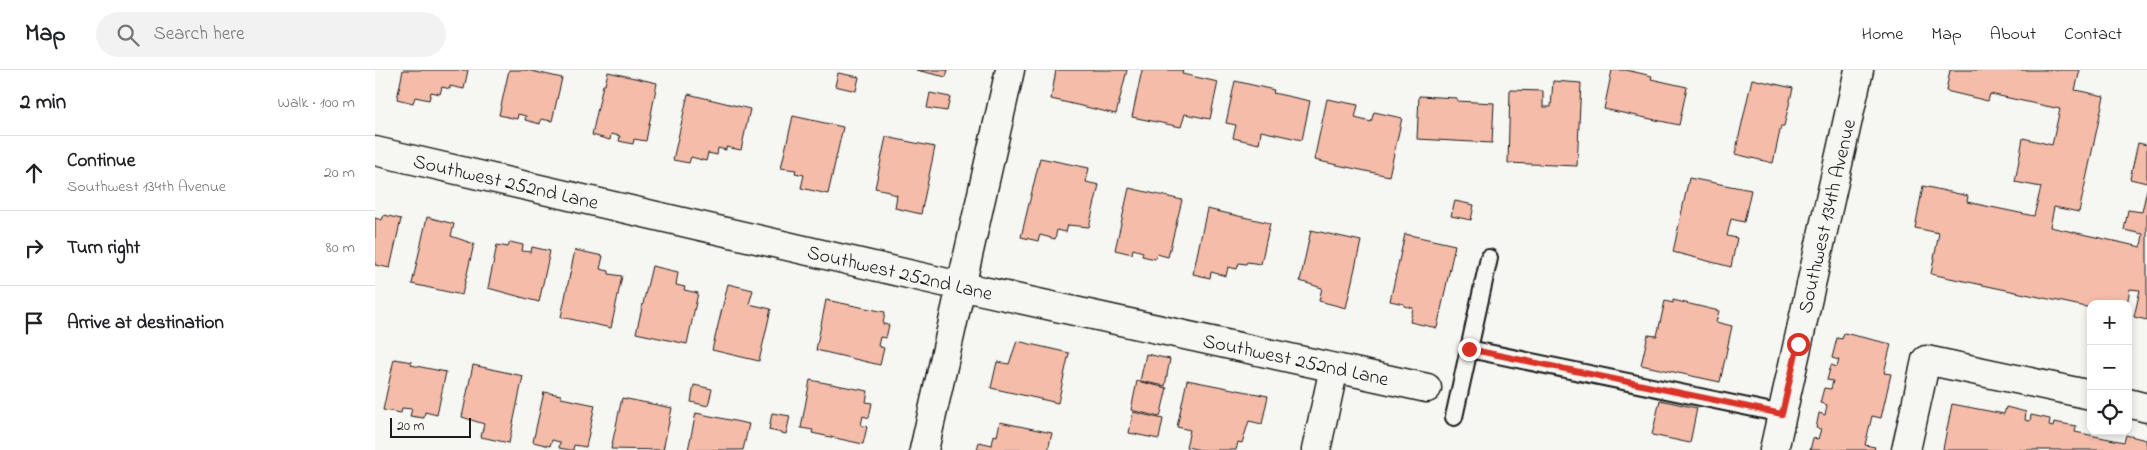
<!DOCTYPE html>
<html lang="en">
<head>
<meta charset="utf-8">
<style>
	body { margin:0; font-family:"Indie Flower",sans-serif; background:#f2f2f2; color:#202124 }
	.controls { position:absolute; right:15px; bottom:15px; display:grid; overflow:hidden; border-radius:10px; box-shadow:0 2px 8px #0003 }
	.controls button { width:45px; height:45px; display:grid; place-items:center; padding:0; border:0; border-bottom:1px solid #e0e0e0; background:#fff; color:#202124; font:25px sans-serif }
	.scale { position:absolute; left:15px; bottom:12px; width:81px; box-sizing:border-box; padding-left:5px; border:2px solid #1c1c1c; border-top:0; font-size:14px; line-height:18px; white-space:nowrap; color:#1c1c1c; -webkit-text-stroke:4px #f6f6f2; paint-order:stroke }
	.stop { position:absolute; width:15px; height:15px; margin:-11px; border:4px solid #d93025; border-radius:50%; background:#fff }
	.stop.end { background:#d93025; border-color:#fff; box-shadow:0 1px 5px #0008 }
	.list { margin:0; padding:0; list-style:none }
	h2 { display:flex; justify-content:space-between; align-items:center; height:65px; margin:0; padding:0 20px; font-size:21px }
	h2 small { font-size:16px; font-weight:400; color:#757577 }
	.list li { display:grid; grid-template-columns:32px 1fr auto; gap:15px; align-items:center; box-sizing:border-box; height:75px; padding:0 20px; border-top:1px solid #e0e0e0 }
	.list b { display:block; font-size:19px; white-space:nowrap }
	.list p { margin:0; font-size:16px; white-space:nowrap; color:#757577 }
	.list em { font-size:16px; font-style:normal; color:#757577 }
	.icon { flex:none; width:28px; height:28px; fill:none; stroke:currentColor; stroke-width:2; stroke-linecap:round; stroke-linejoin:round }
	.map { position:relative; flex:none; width:1772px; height:380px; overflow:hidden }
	header { display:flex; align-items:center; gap:30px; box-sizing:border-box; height:70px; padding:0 25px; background:#fff; border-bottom:1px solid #e0e0e0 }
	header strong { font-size:24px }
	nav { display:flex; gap:28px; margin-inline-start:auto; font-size:18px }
	.search { width:350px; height:45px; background:#f2f2f2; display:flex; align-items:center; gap:12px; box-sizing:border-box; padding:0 18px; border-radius:28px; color:#757577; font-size:19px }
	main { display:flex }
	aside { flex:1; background:#fff }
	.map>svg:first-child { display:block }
	.building { fill:#f5bda9; stroke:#1c1c1c }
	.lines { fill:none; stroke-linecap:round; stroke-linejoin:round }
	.lane-casing { stroke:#1c1c1c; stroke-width:20 }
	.street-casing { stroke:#1c1c1c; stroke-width:31 }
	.secondary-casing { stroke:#1c1c1c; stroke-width:31 }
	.lane { stroke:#f6f6f2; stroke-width:16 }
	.street { stroke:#f6f6f2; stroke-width:28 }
	.secondary { stroke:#f6f6f2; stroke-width:28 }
	.route { stroke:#d93025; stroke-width:6 }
	.labels { text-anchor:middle; stroke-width:5; stroke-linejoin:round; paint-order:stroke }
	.street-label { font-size:20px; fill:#1c1c1c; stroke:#f6f6f2 }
</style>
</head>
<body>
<header>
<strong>Map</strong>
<div class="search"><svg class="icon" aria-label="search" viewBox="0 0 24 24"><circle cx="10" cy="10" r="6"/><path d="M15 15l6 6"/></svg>Search here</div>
<nav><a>Home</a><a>Map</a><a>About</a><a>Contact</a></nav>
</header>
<main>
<aside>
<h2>2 min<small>Walk · 100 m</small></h2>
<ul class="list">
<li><svg class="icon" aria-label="ahead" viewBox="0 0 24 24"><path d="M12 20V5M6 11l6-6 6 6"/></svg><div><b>Continue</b><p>Southwest 134th Avenue</p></div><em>20 m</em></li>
<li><svg class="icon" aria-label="right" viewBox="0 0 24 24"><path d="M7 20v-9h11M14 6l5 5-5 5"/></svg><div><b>Turn right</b></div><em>80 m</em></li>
<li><svg class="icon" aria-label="arrive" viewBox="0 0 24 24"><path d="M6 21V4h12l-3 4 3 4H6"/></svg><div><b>Arrive at destination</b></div></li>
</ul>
</aside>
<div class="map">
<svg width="1772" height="380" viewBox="0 0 1772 380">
	<rect width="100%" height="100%" fill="#f6f6f2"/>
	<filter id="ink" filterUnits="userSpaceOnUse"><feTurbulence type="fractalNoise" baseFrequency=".02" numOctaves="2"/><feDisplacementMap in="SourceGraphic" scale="10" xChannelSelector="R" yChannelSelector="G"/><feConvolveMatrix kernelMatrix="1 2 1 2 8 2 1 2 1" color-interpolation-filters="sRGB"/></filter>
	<g filter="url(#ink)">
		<path class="building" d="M28,0H93L89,19L75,16V19L67,17L65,24L56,22L54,30L40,27L38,33L22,29Z
			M134,0H152L187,8L177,51L166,49L165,54L150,50L151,46L143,44L142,49L124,45Z
			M541,0H573L571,7Z
			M681,0H752L741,44L676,29Z
			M767,0H808L807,4L843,12L835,49L810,44L806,57L757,47Z
			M1237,0H1251L1277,6L1276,9L1312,17L1304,55L1229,39Z
			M1575,0H1705L1700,20L1729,26L1704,142L1679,137L1675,157L1766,177L1768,164L1749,160L1753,140L1767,142L1772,119V250L1759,247L1765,220L1755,219L1752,234H1716V238L1556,204L1564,163L1540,158L1548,116L1593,126L1592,132L1659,146L1666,117L1640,112L1648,68L1677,75L1685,39L1615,24L1613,31L1571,21Z
			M233,2L282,13L271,71L259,69L258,74L244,71L245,66L236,64L235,70L217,65L228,15H230Z
			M463,3L484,7L481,21L460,16Z
			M1377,9L1418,18L1409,56H1406L1398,93L1360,84Z
			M860,11L899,20L898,23L935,31L927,70L886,61L884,74L858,68L861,55L851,53Z
			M1178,11L1206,13L1202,96L1133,93L1135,20L1168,21V37H1176Z
			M555,23L575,27L572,41L552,38Z
			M313,24L375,39L366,80L351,77V80L343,78L342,85L333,83L331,91L316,87L314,93L298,90Z
			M1044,26L1082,28V31L1119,33L1117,73L1042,69Z
			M952,29L983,35L980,48L996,52L999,42L1027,48L1014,106L939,90Z
			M418,46L468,57L453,124L426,118L429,105L420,103L421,100L406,98Z
			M511,67L560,77L546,144L520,138L522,125L514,123V121L500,118Z
			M1763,73L1772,75V113L1755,109Z
			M665,88L714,98L711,112L724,115L714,157L693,155L691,162L682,160L680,169L665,165L663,171L646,167Z
			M1314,108L1376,120L1369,152L1356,149L1352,166L1362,168L1356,197L1298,182Z
			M754,118L807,130L793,187L782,184L780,189L767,186L768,182L758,179L757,184L740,180Z
			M1080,131L1099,135L1096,150L1076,146Z
			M832,139L895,153L886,194L872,192L871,194L864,193L862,199L853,197L851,206L836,202L835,208L818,204Z
			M9,145L26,149L15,198L0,195V148L7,150Z
			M52,147L79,154L76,166L99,174L87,225L37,214Z
			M936,160L986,171L971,238L944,231L947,218L925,211Z
			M1030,164L1080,175L1062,258L1035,252L1038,238L1029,236V234L1015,231Z
			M135,172L148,175L147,181L156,182L157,177L175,181L164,232L113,218L122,175L133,177Z
			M200,180L228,186L225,199L234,201V204L247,206L236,258L186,247Z
			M277,196L303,202L301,215L310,217L309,220L323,223L312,274L261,263Z
			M353,214L378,220L374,234L396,239L384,291L337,280Z
			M451,230L510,242L508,254L514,255L511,268L505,267L503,276L509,278L505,295L441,280Z
			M1298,230L1344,241L1341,252L1357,256L1345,312L1266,295L1273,265L1282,266L1290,231L1298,233Z
			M1469,263L1516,274L1509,303L1516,304L1506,348L1497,346L1490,375L1500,377L1499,380H1435L1438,368L1443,369L1446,359L1441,358L1444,343L1450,345L1452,335L1445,333L1449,318L1456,319L1458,311L1452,310L1456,295L1462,297L1464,290L1457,288L1462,268L1467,269Z
			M642,271L694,283L683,333L616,318L622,292L634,294Z
			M771,284L795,289L790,316L765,311Z
			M19,289L37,292L36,295L71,302L62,345L50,342L49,348L35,346L37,339L27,338L26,343L8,340Z
			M98,295L148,306L134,373L106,367L109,354L87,347Z
			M435,310L493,321L491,332L497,333L494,348L488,346L486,355L492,357L488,374L437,363L438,360L426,358Z
			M812,310L893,326L887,354L874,351L867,373L863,372L861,380H826L811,377L815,360L802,357Z
			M762,311L792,318L785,347L756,340Z
			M319,315L337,319L333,336L316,332Z
			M169,322L186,325V328L220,335L211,377L199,375L198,380H195L184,378L185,372L177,370L175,376L158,372Z
			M247,328L297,338L288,380L236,379Z
			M1285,330L1322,338L1315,373L1277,365Z
			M1577,334L1629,344L1631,337L1651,342L1650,350L1655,351L1656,345L1675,349L1674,356L1678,357L1679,352L1701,356L1700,362L1749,372L1751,365L1771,370L1772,380H1571L1568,379Z
			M758,342L788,349L784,369L754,363Z
			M321,343L374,354L368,380H313Z
			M397,343L415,346L411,364L394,360Z
			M625,352L677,363L673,380H602L604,372L617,375L619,365L622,366Z"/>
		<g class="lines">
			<defs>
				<path id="lane" d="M1094,279L1114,188
					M1079,347L1094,279L1407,344"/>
				<path id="street" d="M0,81L585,216L1052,318
					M1753,333L1772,338
					M549,380L635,0
					M941,380L959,298
					M1531,380L1551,290L1716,325"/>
				<path id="secondary" d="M1399,380L1484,0"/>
			</defs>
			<use href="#lane" class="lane-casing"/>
			<use href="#street" class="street-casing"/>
			<use href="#secondary" class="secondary-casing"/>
			<use href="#lane" class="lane"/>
			<use href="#street" class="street"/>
			<use href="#secondary" class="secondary"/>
		</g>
	</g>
	<g class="lines" filter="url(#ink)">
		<path class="route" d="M1094,279L1407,344L1423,274"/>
	</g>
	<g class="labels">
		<g class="street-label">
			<text transform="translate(131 111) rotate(13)" y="7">Southwest 252nd Lane</text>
			<text transform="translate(1451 146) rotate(-77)" y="7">Southwest 134th Avenue</text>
			<text transform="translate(525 202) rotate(13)" y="7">Southwest 252nd Lane</text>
			<text transform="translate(921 289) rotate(12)" y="7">Southwest 252nd Lane</text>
		</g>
	</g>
</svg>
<div class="controls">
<button>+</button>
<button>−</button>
<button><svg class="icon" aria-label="locate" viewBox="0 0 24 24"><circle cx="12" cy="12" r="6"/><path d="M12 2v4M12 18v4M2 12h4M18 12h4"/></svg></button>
</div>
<div class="scale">20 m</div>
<div class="stop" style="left:1423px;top:274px"></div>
<div class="stop end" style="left:1094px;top:279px"></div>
</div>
</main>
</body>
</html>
